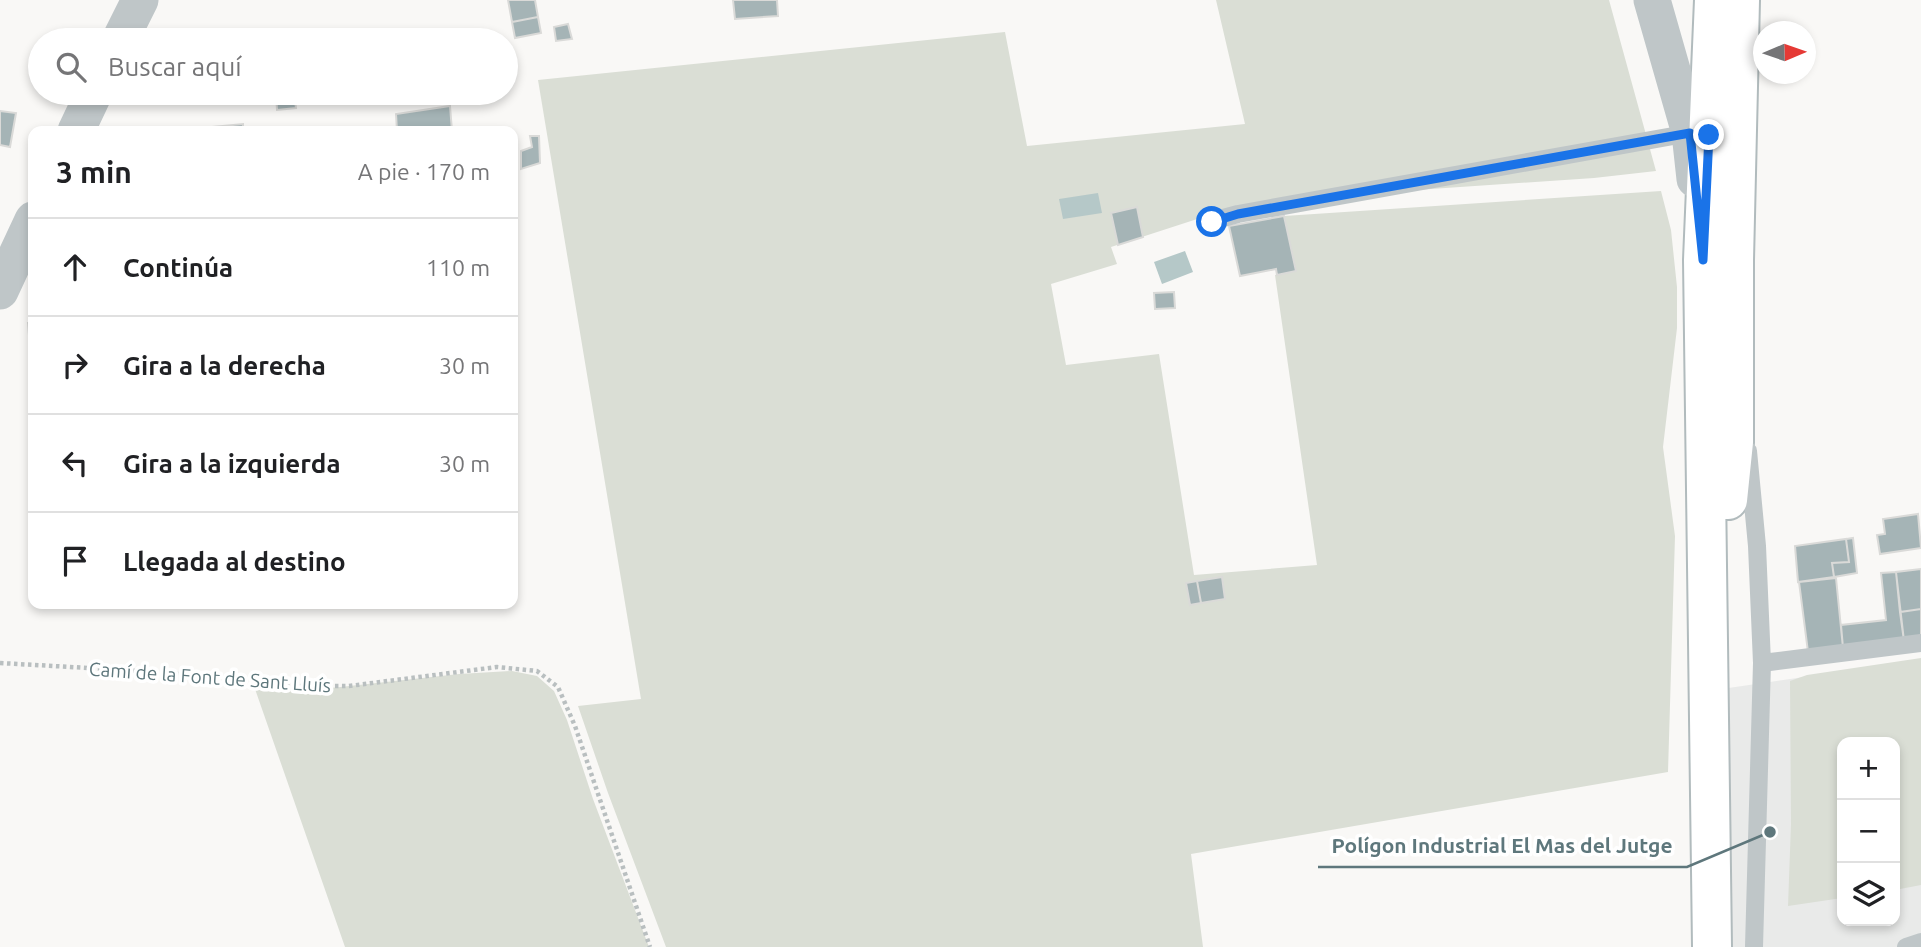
<!DOCTYPE html>
<html lang="es">
<head>
<meta charset="utf-8">
<style>
	body { margin:0; font-family:Ubuntu,sans-serif; background:#f2f2f2; color:#202124 }
	.controls { position:absolute; right:21px; bottom:21px; display:grid; overflow:hidden; border-radius:14px; box-shadow:0 4px 10px #0003 }
	.controls button { width:63px; height:63px; display:grid; place-items:center; padding:0; border:0; border-bottom:2px solid #e0e0e0; background:#fff; color:#202124; font:35px sans-serif }
	.compass { position:absolute; left:1753px; top:21px; width:63px; height:63px; border-radius:50%; background:#fff; box-shadow:0 4px 10px #0003; rotate:88deg }
	.stop { position:absolute; width:21px; height:21px; margin:-16px; border:5px solid #1a73e8; border-radius:50%; background:#fff }
	.stop.end { background:#1a73e8; border-color:#fff; box-shadow:0 2px 7px #0008 }
	.list { margin:0; padding:0; list-style:none }
	h2 { display:flex; justify-content:space-between; align-items:center; height:91px; margin:0; padding:0 28px; font-size:30px }
	h2 small { font-size:23px; font-weight:400; color:#757577 }
	.list li { display:grid; grid-template-columns:46px 1fr auto; gap:21px; align-items:center; box-sizing:border-box; height:98px; padding:0 28px; border-top:2px solid #e0e0e0 }
	.list b { display:block; font-size:26px; white-space:nowrap }
	.list em { font-size:23px; font-style:normal; color:#757577 }
	.icon { flex:none; width:38px; height:38px; fill:none; stroke:currentColor; stroke-width:2; stroke-linecap:round; stroke-linejoin:round }
	.map { position:relative; flex:none; width:1921px; height:947px; overflow:hidden }
	.search { position:absolute; background:#fff; box-shadow:0 4px 10px #0003; left:28px; top:28px; width:490px; height:77px; display:flex; align-items:center; gap:18px; box-sizing:border-box; padding:0 24px; border-radius:38px; color:#757577; font-size:26px }
	.panel { position:absolute; background:#fff; box-shadow:0 4px 10px #0003; left:28px; top:126px; width:490px; height:483px; border-radius:14px }
	.map>svg:first-child { display:block }
	.built { fill:#e9eae9; fill-rule:evenodd }
	.green { fill:#daded5 }
	.water { fill:#b5c8c8 }
	.building { fill:#a5b4b6; stroke:#dadad8; stroke-width:2 }
	.lines { fill:none; stroke-linecap:round; stroke-linejoin:round }
	.secondary-casing { stroke:#b1bbbd; stroke-width:42 }
	.path { stroke:#b9bfc0; stroke-width:4.5; stroke-dasharray:3.5 3.5; stroke-linecap:butt }
	.lane { stroke:#bfc6c8; stroke-width:18 }
	.street { stroke:#bfc6c8; stroke-width:37 }
	.secondary { stroke:#fff; stroke-width:38 }
	.route { stroke:#1a73e8; stroke-width:9 }
	.labels { text-anchor:middle; stroke-width:7; stroke-linejoin:round; paint-order:stroke }
	.street-label { font-size:19px; fill:#5e777c; stroke:#fff }
	.leader { fill:none; stroke:#5e777c; stroke-width:2.5 }
	.callout-dot { fill:#5e777c; stroke:#fff; stroke-width:2.5 }
	.callout-label { font-size:21px; text-anchor:middle; font-weight:bold; fill:#5e777c; stroke:#fff; stroke-width:7; stroke-linejoin:round; paint-order:stroke }
</style>
</head>
<body>
<div class="map">
<svg width="1921" height="947" viewBox="0 0 1921 947">
	<rect width="100%" height="100%" fill="#f9f8f6"/>
	<path class="built" d="M1921,660V947H1699L1694,693ZM1842,742H1895V921H1842Z"/>
	<path class="green" d="M1216,0H1609L1656,171L1594,178L1343,195L1228,209L1111,247L1117,264L1051,284L1066,365L1159,354L1194,575L1317,565L1275,275L1295,271L1284,216L1661,191L1671,230L1677,287V328L1663,447L1675,536L1668,772L1191,854L1203,947H666L608,793L578,706L641,699L538,80L1005,32L1027,146L1245,124Z
		M1921,658V885L1895,890V742H1842V898L1788,906L1791,824L1790,681L1807,675Z
		M512,671L537,676L554,691L567,720L593,799L649,947H345L255,689L331,688L459,674Z"/>
	<path class="water" d="M1098,193L1102,213L1063,219L1059,199Z
		M1185,251L1193,272L1162,284L1154,262Z"/>
	<path class="building" d="M508,0H535L538,17L512,22Z
		M733,0H777L778,16L735,19Z
		M538,17L541,33L515,38L512,22Z
		M568,24L572,39L556,41L554,27Z
		M71,31L106,34L103,40H69Z
		M276,93H294L296,108L277,110Z
		M450,106L452,131H397L396,114Z
		M0,111L16,113L10,147L0,145Z
		M243,124V131H202V128Z
		M530,136H539L540,163L521,169V151L532,147Z
		M1137,207L1143,237L1118,245L1111,213Z
		M1284,216L1296,271L1277,275L1276,269L1240,276L1229,226Z
		M1174,292L1175,308L1155,309L1154,293Z
		M28,323H33V360H31Z
		M1918,514L1921,548L1880,554L1877,535L1885,534L1883,519Z
		M1853,538L1857,573L1834,577L1832,563L1849,562L1846,539Z
		M1846,539L1849,562L1832,563L1834,577L1798,582L1795,546Z
		M1921,569V609L1900,612L1896,572Z
		M1896,572L1904,641L1843,648L1841,625L1886,620L1881,573Z
		M1222,577L1225,599L1201,603L1197,581Z
		M1836,578L1843,648L1808,652L1799,582Z
		M1197,581L1201,603L1190,605L1186,583Z
		M1921,609V639L1904,641L1900,612Z"/>
	<g class="lines">
		<defs>
			<path id="secondary" d="M1728,500L1734,442V260L1740,0
				M1712,947L1703,260L1714,0"/>
		</defs>
		<use href="#secondary" class="secondary-casing"/>
		<path class="path" d="M0,663L124,670L219,677L287,686H349L497,667L537,671L558,687L575,726L650,947"/>
		<path class="lane" d="M1212,221L1238,214L1690,133
			M1748,451L1757,546L1762,663L1754,947
			M1762,663L1921,643
			M1906,947L1921,942"/>
		<path class="street" d="M1652,0L1690,133L1695,179
			M120,40L140,0
			M76,131L94,93
			M0,291L33,220"/>
		<use href="#secondary" class="secondary"/>
	</g>
	<g class="lines">
		<path class="route" d="M1212,222L1238,214L1690,133L1703,260L1709,135"/>
	</g>
	<g class="labels">
		<g class="street-label">
			<text transform="translate(210 677) rotate(4)" y="7">Camí de la Font de Sant Lluís</text>
		</g>
	</g>
	<path class="leader" d="M1770 832L1687 867H1318"/>
	<circle class="callout-dot" cx="1770" cy="832" r="7"/>
	<g class="callout-label">
		<text x="1502" y="853">Polígon Industrial El Mas del Jutge</text>
	</g>
</svg>
<div class="controls">
<button>+</button>
<button>−</button>
<button><svg class="icon" aria-label="layers" viewBox="0 0 24 24"><path d="M12 4l9 5-9 5-9-5zM3 14l9 5 9-5"/></svg></button>
</div>
<svg class="compass" viewBox="-18 -18 36 36"><path d="M0-13l5 13h-10z" fill="#e53935"/><path d="M0 13l5-13h-10z" fill="#757577"/></svg>
<div class="stop" style="left:1212px;top:222px"></div>
<div class="stop end" style="left:1709px;top:135px"></div>
<div class="search"><svg class="icon" aria-label="search" viewBox="0 0 24 24"><circle cx="10" cy="10" r="6"/><path d="M15 15l6 6"/></svg>Buscar aquí</div>
<section class="panel">
<h2>3 min<small>A pie · 170 m</small></h2>
<ul class="list">
<li><svg class="icon" aria-label="ahead" viewBox="0 0 24 24"><path d="M12 20V5M6 11l6-6 6 6"/></svg><div><b>Continúa</b></div><em>110 m</em></li>
<li><svg class="icon" aria-label="right" viewBox="0 0 24 24"><path d="M7 20v-9h11M14 6l5 5-5 5"/></svg><div><b>Gira a la derecha</b></div><em>30 m</em></li>
<li><svg class="icon" aria-label="left" viewBox="0 0 24 24"><path d="M17 20v-9H6M10 6l-5 5 5 5"/></svg><div><b>Gira a la izquierda</b></div><em>30 m</em></li>
<li><svg class="icon" aria-label="arrive" viewBox="0 0 24 24"><path d="M6 21V4h12l-3 4 3 4H6"/></svg><div><b>Llegada al destino</b></div></li>
</ul>
</section>
</div>
</body>
</html>
